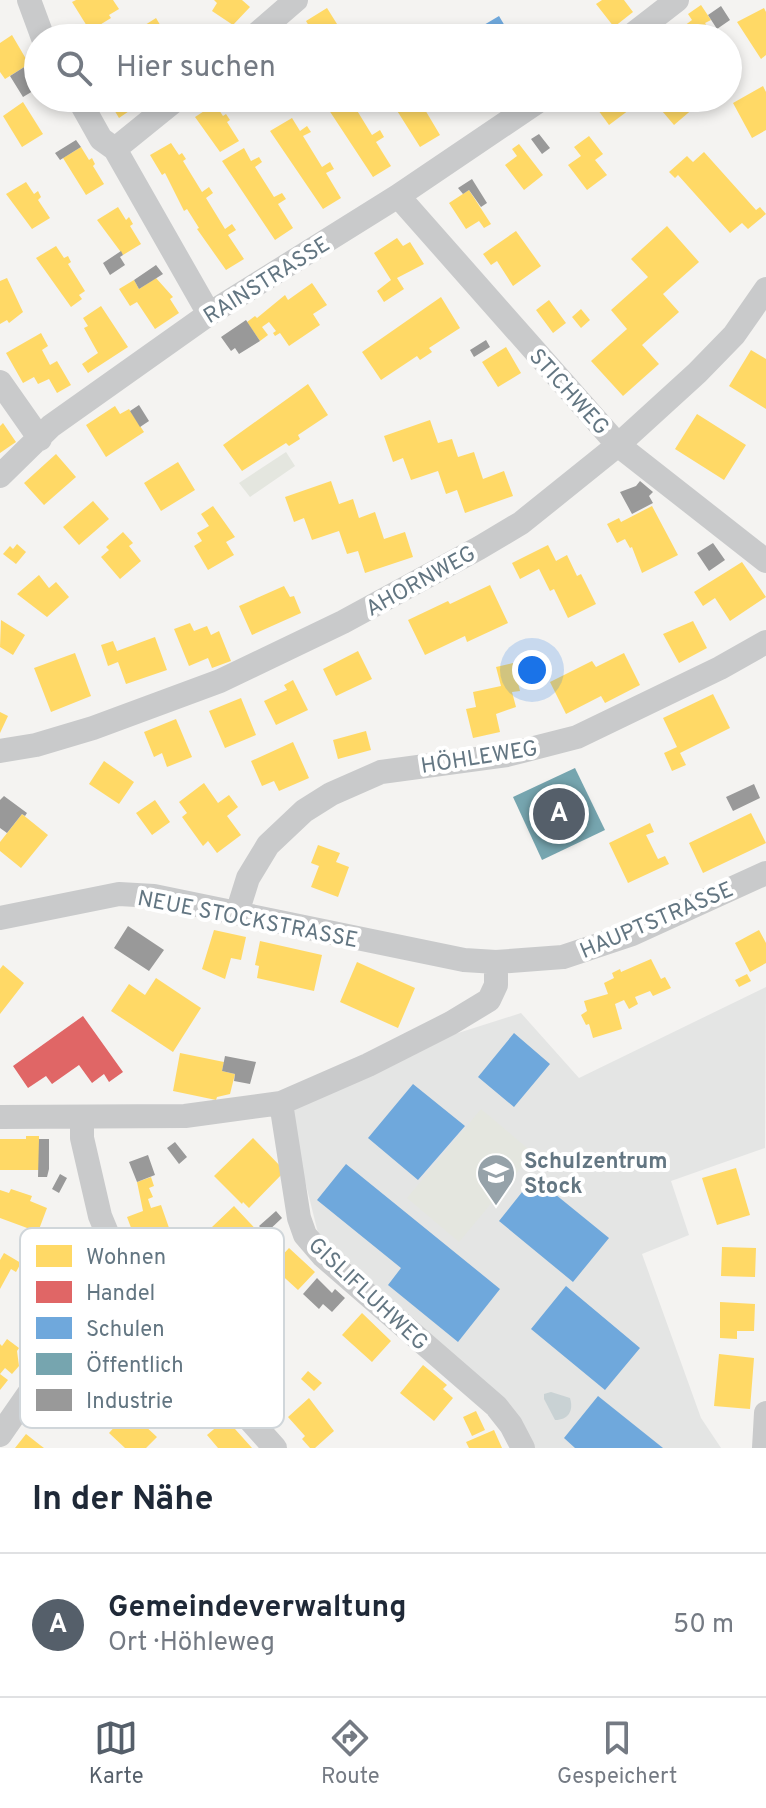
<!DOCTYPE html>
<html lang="de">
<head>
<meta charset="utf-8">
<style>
	body { margin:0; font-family:Overpass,sans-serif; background:#f2f2f3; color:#1f2937 }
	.you { position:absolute; left:532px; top:670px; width:28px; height:28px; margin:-20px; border:6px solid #fff; border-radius:50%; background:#1a73e8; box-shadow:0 0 0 12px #1a73e833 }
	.badge { display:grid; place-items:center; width:52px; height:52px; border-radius:50%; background:#555f6a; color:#fff; font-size:26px; font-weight:700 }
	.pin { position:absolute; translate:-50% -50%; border:4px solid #fff; box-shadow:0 2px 8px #0006 }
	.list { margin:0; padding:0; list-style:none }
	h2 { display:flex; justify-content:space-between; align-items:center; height:104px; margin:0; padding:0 32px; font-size:34px }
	h2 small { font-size:26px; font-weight:400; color:#747a83 }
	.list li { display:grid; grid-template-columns:52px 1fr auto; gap:24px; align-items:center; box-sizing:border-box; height:144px; padding:0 32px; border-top:2px solid #e0e1e3 }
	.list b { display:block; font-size:30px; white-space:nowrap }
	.list p { margin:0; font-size:26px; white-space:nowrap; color:#747a83 }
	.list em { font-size:26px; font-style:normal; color:#747a83 }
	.icon { flex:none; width:44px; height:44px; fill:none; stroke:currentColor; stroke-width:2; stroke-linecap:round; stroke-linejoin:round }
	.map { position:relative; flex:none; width:766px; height:1448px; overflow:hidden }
	.search { position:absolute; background:#fff; box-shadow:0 4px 12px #0003; left:24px; right:24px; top:24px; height:88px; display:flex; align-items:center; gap:20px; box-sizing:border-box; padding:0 28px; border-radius:44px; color:#747a83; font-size:30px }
	.sheet { height:248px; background:#fff }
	nav { display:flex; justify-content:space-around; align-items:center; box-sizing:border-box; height:112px; border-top:2px solid #e0e1e3; background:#fff; font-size:22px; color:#747a83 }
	nav a { display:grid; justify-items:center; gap:4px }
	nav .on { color:#555f6a }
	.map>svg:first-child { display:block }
	.built { fill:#e4e5e4 }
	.green { fill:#e4e6df }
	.water { fill:#c9d2d4 }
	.homes { fill:#ffd966 }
	.shops { fill:#e06666 }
	.schools { fill:#6fa8dc }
	.public { fill:#76a5af }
	.industry { fill:#999 }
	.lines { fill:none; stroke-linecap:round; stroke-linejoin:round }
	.minor { stroke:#c9cacb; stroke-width:24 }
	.labels { text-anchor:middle; stroke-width:8; stroke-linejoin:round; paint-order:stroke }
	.street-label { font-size:22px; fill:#637682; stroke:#fff }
	.poi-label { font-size:22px; font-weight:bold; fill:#637682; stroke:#fff; text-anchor:start }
	.key { fill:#fff; stroke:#d0d6da; stroke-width:2 }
	.key-label { font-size:22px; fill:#637682 }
</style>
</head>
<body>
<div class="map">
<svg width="766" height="1448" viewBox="0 0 766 1448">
	<rect width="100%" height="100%" fill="#f4f3f1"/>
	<path class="built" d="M766,987L765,1148L671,1181L689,1235L642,1254L701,1418L721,1448H531L409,1318L318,1233L287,1109L455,1034L521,1013L579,1078Z"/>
	<path class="green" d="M286,452L295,466L250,497L239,483Z
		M481,1109L533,1153L459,1242L407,1198Z"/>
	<path class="water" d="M551,1392L570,1398C574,1411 568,1420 555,1420L544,1399V1394Z"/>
	<path class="homes" d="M76,0H113L119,9L109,15L111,18L90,31L72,2Z
		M214,0H242L250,7L233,25L212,11L217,3Z
		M602,0H624L633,12L614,27L596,4Z
		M701,5L711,20L705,23L716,38H687L680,29L692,20L688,14Z
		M327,8L337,24L346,38H316L306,21Z
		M764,8L766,12V55L761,59L737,22Z
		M156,18L162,28L164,27L171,38H146L151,35L145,25Z
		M12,35L29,64L5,79L0,72V43Z
		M763,86L766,92V130L752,138L733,103Z
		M107,98H148L119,118Z
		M285,98H307L291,108Z
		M321,98H360L361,100L353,104L372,135L380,130L384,137L376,142L391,166L373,177Z
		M389,98H418L440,135L420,147Z
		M592,98H620L629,110L609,125L590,99Z
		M651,98H700L702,101L674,125Z
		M23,102L43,134L22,147L3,116Z
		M215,104L223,116L226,114L230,120L227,122L239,141L220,152L195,117Z
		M292,118L300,131L307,126L311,132L303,136L322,167L330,162L334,169L326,173L341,198L323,209L270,131Z
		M589,136L603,154L595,160L607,175L587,190L568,165L581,156L574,147Z
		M171,143L179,155L182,153L186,159L183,161L202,192L209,187L213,193L206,198L225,229L232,224L236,230L228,235L244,259L226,270L197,229L199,228L187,209L184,211L165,173L162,175L150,155Z
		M519,144L543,175L524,190L505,165L517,156L512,149Z
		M81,147L89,160L92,158L95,164L93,166L104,184L86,195L63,158Z
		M244,148L251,161L259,157L262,162L255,167L274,197L282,193L286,199L278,204L293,228L275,240L222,161Z
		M704,152L756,210L760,207L766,214L748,229L742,223L730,233L678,175L675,178L669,172L687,156L693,162Z
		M26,182L34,194L38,191L41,197L38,200L50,218L32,229L6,194Z
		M469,190L491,224L484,228L479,221L466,229L449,203Z
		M118,207L126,220L129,217L133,224L130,226L141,244L123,255L97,220Z
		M667,226L699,262L663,294L679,312L642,345L659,364L623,396L591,361L627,329L611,310L648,277L631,259Z
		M516,231L541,266L513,286L497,261L491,265L483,254Z
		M397,238L403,246L410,242L424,264L397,278L404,289L384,302L377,291L391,280L374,253Z
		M56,246L64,258L68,256L71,262L68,264L85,291L79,295L82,299L71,307L36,258Z
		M7,278L23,312L9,323L7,320L0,324V281Z
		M156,278L173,297L170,299L179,313L155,329L137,302L130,306L119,289L134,280L139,289Z
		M312,283L327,305L313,314L320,325L289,346L280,333L275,336L273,333L276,331L269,322L262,327L268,335L260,341L247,322L255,316L257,318L285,295L288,300Z
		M441,297L460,328L429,348L432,352L420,360L417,356L381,380L362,352Z
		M549,300L566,323L553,333L536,310Z
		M101,306L128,347L88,373L82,364L98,353L84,328L88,326L83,318Z
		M581,309L590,320L581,328L572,317Z
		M41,333L48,346L42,350L50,365L57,361L71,385L57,393L49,379L38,384L34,377L23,383L6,353Z
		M506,347L521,373L498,387L482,362Z
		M751,350L766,359V409L729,386Z
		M308,384L328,415L298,435L300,439L289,446L286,443L242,471L223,445Z
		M115,406L120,414L129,409L144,432L106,457L86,425Z
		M697,414L746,445L724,480L675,449Z
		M430,420L438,443L452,439L458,457L474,452L483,479L504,471L513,496L465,513L457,490L446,494L438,471L411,480L403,458L393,462L384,436Z
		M3,423L16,442L0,453V426Z
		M56,454L76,477L44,505L24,483Z
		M178,462L195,490L161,511L144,483Z
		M331,481L339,504L353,499L359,518L375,512L384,539L405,532L413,557L365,573L358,551L347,554L339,531L312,540L304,518L294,522L285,497Z
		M93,501L109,519L79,545L63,527Z
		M213,506L235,537L226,542L234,555L208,570L194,546L202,541L197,533L209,526L201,514Z
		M652,506L678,555L642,573L632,547L630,548L625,539L617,543L607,524L619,518L621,522Z
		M123,532L133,543L129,546L141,561L120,579L101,557L109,550L106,547Z
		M17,544L26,552L16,564L3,554L10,546L13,549Z
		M548,545L556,561L567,555L577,576L581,574L596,604L568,618L554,589L550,591L539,569L520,579L512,563Z
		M742,562L766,597L730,621L715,598L703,606L694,592Z
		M39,575L49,588L56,582L69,597L47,617L17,594Z
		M490,585L508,623L467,642L465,636L425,655L408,620L448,601L450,604Z
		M284,586L290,597L294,596L301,613L252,635L239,606Z
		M1,620L25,635L13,655L0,647Z
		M693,621L707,648L679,663L663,634Z
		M190,623L194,631L207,626L211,635L219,631L231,661L212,668L208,658L189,666L174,629Z
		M155,637L167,670L126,684L118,662L108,666L101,645L113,641L117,651Z
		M358,651L372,679L336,696L323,669Z
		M75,653L91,696L51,712L34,668Z
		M624,653L640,685L605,703L601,696L566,714L550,682L592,661L596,667Z
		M513,663L520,691L512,692L516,707L496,714L500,732L473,738L466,709L476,707L473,692L501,686L496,667Z
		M293,680L308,710L276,725L264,701L287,690L284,685Z
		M713,694L730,728L680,753L686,765L672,771L664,753L677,747L663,718Z
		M241,698L256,735L225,748L209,711Z
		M0,712L8,716L0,733Z
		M176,719L192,757L167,767L162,753L154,757L144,732Z
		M366,731L371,750L338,759L333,740Z
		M293,742L309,778L279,791L274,781L262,786L251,761Z
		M104,761L134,782L119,804L89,784Z
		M204,783L218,803L229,795L238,807L227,816L241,835L217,853L208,841L203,846L182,817L187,813L179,802Z
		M155,800L170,822L152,835L136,813Z
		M751,813L766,843L703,873L689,843Z
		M22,814L48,835L21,868L0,851V842Z
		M650,823L654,832L646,835L658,859L665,856L669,864L628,883L609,843Z
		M318,845L340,853L336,862L349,867L338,897L311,887L319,866L311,863Z
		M214,930L246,937L241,960L231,958L225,979L202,969Z
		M759,930L766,943V963L750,972L735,943Z
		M260,941L322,955L314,991L257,978L259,966L255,965Z
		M651,959L661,979L665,977L671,988L653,996L650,991L635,997L638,1004L629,1009L624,1000L615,1004L622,1029L593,1038L589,1024L586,1025L581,1015L587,1011L584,1001L608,994L604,983L614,978L612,973L620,969L621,972Z
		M357,962L415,988L398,1028L340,1002Z
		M3,965L24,983L0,1014V969Z
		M747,974L751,981L739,987L735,980Z
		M156,978L201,1008L173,1052L111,1011L129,984L145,995Z
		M180,1053L224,1062L222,1071L235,1074L230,1094L217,1097L216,1100L173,1091Z
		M26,1136H39V1170H0V1139H26Z
		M253,1138L285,1171L249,1208L243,1202L242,1204L214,1176Z
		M736,1168L750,1215L717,1225L702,1178Z
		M151,1177L154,1186L149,1188L153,1197L148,1199L151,1208L161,1205L175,1245L142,1257L127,1217L143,1211L137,1182Z
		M11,1189L32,1196L30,1201L47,1208L38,1232L0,1218V1190L9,1193Z
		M234,1206L264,1238L241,1258L212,1227Z
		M722,1247L756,1248L755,1277L721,1276Z
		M289,1248L315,1272L298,1290L275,1269L280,1263L277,1261Z
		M4,1253L21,1263L16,1272L11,1269L0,1289V1260Z
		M720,1302L755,1304L754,1331H737V1339L720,1338Z
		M362,1313L391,1341L372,1362L342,1335Z
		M7,1339L19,1348L17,1351L19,1366L12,1374L5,1368L0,1374L8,1380L0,1390V1344L2,1346Z
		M719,1354L754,1358L750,1409L714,1406Z
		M423,1365L447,1385L443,1389L453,1398L434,1421L400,1393Z
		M308,1371L322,1383L314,1391L301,1379Z
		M309,1398L334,1431L315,1448H310L302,1439L305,1436L288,1417Z
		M129,1411L157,1437L146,1448H125L109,1433Z
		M476,1411L485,1430L472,1436L463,1417Z
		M226,1419L235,1429L252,1448H218L207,1435Z
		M494,1430L502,1448H469L466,1442Z
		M26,1434L40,1445L44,1448H15Z"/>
	<path class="shops" d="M83,1016L123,1072L109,1082L104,1074L92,1083L79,1065L52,1084L46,1076L28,1088L13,1066Z"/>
	<path class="schools" d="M499,16L512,38H462Z
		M514,1033L550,1064L514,1107L478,1077Z
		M413,1084L465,1126L418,1180L368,1138Z
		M346,1164L500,1289L458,1342L388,1285L401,1268L317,1200Z
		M534,1177L609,1238L573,1282L499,1221Z
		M566,1286L640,1348L605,1390L531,1329Z
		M598,1396L663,1448H575L564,1438Z"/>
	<path class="public" d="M575,768L605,830L542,860L513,797Z"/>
	<path class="industry" d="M721,6L730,20L717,29L708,15Z
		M677,29L683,38H670L668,35Z
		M29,64L38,79V88L23,97L10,76Z
		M539,134L550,148L542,154L531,139Z
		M76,140L81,147L60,160L55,153Z
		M472,179L487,203L481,207L469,190L463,194L458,188Z
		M121,251L123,255L120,257L125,265L110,275L103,263Z
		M156,265L163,274L139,289L134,280Z
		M246,320L260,341L239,354L235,348L231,351L221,337Z
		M486,340L490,347L474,357L470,350Z
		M139,405L149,421L140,427L130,411Z
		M640,481L653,492L649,496L653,503L632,514L620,492L636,486Z
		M713,543L725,560L709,571L697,553Z
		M754,784L760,798L733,811L726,797Z
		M4,796L27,813L25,816L22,814L7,833L0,828V800Z
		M128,926L164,950L149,971L114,948Z
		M225,1056L256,1062L250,1084L234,1081L235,1074L222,1071Z
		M39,1139H49V1169L47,1177H38Z
		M175,1142L187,1157L179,1164L167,1148Z
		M148,1155L155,1175L137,1182L129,1162Z
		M60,1174L67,1178L59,1193L52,1189Z
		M276,1211L282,1218L266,1233L259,1226Z
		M317,1278L332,1293L335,1289L345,1298L332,1312L323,1304L319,1309L303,1294Z"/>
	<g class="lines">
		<path class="minor" d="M29,0L43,38
			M252,38L296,0
			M628,38L677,0
			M78,98L101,139L115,149L209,314
			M115,149L178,98
			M398,196L618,445L766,561
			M0,382L40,439
			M0,476L51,426L209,314L398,196L543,98
			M0,751L36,745L93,728L220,681L343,622L479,548L521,523L618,445L697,373L734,335L766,289
			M237,913L248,878L268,845L304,811L331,794L381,772L507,755L577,737L720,668L766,642
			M0,918L119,894L154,896L464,960L496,962L563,957L632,934L766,873
			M281,1103L299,1218L305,1235L323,1256L496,1406L511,1425L523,1448
			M0,1117L185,1116L281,1103L368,1065L451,1023L489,1000L496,985V962
			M82,1117V1138L100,1216L117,1257L137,1294L275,1448
			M0,1435L59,1350
			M764,1448L766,1413"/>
	</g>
	<defs>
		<symbol id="school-pin" viewBox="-11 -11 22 30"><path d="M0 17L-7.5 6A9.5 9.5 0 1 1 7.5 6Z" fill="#96a2a9" stroke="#fff"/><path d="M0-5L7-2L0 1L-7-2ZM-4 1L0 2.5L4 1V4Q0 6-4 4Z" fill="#fff"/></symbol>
	</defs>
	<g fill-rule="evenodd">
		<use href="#school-pin" x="474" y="1151" width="44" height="60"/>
	</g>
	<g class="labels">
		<g class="street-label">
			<text transform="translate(266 279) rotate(-32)" y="8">RAINSTRASSE</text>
			<text transform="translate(570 391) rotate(48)" y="8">STICHWEG</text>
			<text transform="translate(420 580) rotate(-29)" y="8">AHORNWEG</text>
			<text transform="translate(479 756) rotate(-9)" y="8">HÖHLEWEG</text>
			<text transform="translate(248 918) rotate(11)" y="8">NEUE STOCKSTRASSE</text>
			<text transform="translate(656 919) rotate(-23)" y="8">HAUPTSTRASSE</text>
			<text transform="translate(369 1293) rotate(43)" y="8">GISLIFLUHWEG</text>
		</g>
		<g class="poi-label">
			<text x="524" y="1168">Schulzentrum<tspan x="524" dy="25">Stock</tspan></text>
		</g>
	</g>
	<rect x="20" y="1228" width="264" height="200" rx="12" class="key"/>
	<rect x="36" y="1245" width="36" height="22" fill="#ffd966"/>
	<rect x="36" y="1281" width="36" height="22" fill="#e06666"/>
	<rect x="36" y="1317" width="36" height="22" fill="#6fa8dc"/>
	<rect x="36" y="1353" width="36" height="22" fill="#76a5af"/>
	<rect x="36" y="1389" width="36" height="22" fill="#999"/>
	<g class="key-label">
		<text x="86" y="1264">Wohnen</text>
		<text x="86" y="1300">Handel</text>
		<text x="86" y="1336">Schulen</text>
		<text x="86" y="1372">Öffentlich</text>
		<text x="86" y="1408">Industrie</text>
	</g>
</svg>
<div class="you"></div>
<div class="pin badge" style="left:559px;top:814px">A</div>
<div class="search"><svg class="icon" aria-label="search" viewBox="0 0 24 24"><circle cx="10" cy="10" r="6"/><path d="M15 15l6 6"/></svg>Hier suchen</div>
</div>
<section class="sheet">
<h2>In der Nähe<small></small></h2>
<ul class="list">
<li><span class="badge">A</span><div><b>Gemeindeverwaltung</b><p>Ort · Höhleweg</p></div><em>50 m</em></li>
</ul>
</section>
<nav>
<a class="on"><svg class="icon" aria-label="map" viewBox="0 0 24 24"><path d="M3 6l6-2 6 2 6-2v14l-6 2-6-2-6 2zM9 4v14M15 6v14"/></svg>Karte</a>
<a><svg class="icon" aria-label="directions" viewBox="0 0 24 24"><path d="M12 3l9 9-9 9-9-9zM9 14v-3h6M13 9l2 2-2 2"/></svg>Route</a>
<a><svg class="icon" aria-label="saved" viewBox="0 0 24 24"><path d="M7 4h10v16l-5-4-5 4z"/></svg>Gespeichert</a>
</nav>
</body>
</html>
